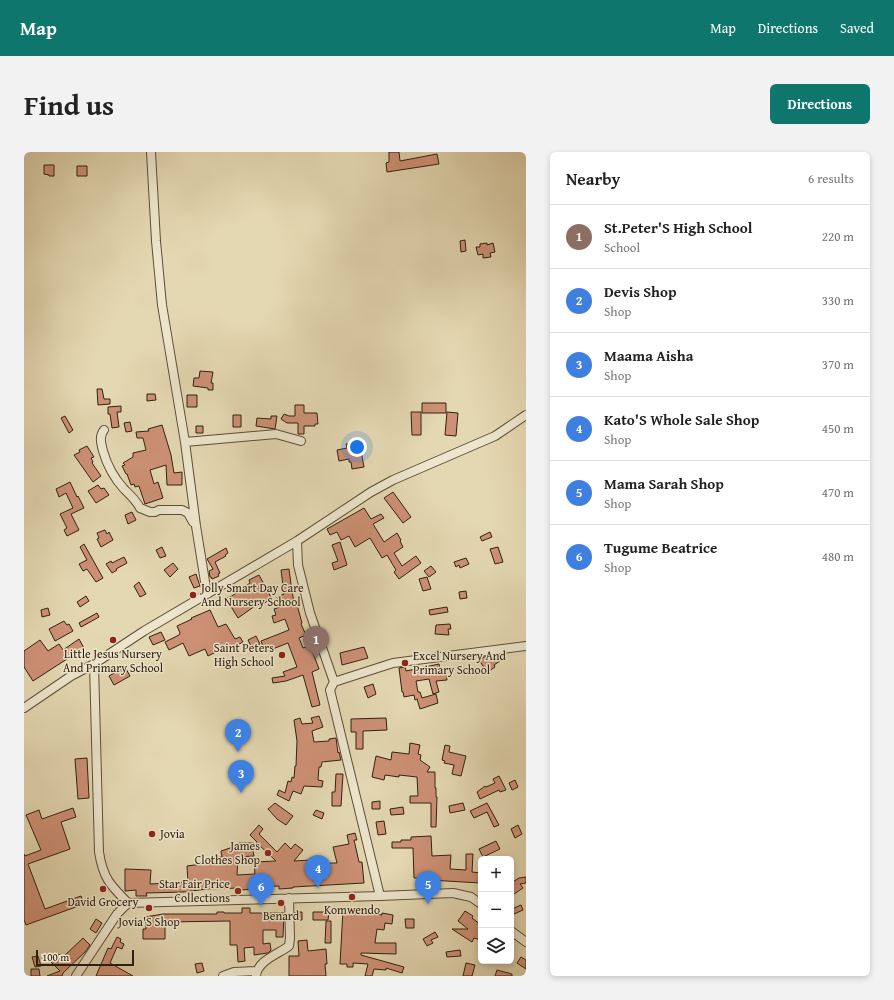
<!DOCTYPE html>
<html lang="en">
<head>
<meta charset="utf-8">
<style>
	body { margin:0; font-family:"Gentium Book Plus",serif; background:#f2f2f2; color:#222 }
	.controls { position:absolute; right:12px; bottom:12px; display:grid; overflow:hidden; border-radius:6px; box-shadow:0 2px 6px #0003 }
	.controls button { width:36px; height:36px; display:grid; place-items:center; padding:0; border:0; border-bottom:1px solid #e0e0e0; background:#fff; color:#222; font:20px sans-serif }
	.scale { position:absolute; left:12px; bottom:10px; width:98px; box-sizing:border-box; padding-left:4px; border:2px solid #302010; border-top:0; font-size:11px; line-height:14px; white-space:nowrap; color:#302010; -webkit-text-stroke:3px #ede6cd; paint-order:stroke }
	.you { position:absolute; left:333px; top:295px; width:14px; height:14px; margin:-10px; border:3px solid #fff; border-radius:50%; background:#1a73e8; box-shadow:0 0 0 6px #1a73e833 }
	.badge { display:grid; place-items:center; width:26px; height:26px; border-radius:50%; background:#0f766e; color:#fff; font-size:13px; font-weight:700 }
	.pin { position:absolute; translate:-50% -33px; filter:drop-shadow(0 1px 2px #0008) }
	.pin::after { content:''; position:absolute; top:21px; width:14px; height:12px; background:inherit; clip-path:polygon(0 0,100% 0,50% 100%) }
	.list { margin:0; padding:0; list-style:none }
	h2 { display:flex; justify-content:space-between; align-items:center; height:52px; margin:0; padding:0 16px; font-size:17px }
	h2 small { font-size:13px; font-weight:400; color:#767676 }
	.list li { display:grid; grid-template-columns:26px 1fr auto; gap:12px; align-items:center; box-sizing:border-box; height:64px; padding:0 16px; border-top:1px solid #e0e0e0 }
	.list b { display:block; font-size:15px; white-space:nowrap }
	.list p { margin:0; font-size:13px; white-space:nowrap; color:#767676 }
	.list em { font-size:13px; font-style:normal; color:#767676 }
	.icon { flex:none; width:22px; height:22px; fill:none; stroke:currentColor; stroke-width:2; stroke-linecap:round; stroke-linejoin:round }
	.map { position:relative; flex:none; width:502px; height:824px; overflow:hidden; border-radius:6px }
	header { display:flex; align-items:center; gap:24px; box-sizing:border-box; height:56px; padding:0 20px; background:#0f766e; color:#fff }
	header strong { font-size:19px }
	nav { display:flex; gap:22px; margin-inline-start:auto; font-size:14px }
	.intro { display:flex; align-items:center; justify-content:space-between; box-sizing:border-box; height:96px; padding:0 24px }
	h1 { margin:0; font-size:28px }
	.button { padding:10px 18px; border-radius:6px; background:#0f766e; color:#fff; font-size:14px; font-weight:700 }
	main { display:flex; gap:24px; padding:0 24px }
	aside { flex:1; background:#fff; border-radius:6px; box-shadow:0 2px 6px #0003 }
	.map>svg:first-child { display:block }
	.building { fill:#ce9176; stroke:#302010 }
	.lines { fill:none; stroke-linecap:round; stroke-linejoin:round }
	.minor-casing { stroke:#5d4e38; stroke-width:10 }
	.minor { stroke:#ede6cd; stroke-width:8 }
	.poi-dot { fill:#8f2418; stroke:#ede6cd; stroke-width:1.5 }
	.labels { text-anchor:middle; stroke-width:3; stroke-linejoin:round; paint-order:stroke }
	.poi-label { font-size:12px; fill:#302010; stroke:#ede6cd }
</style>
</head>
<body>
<header>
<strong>Map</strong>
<nav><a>Map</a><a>Directions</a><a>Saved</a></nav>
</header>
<div class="intro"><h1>Find us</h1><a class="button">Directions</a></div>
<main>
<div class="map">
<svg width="502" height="824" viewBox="0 0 502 824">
	<rect width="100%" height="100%" fill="#e4d8b2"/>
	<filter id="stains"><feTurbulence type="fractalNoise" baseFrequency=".005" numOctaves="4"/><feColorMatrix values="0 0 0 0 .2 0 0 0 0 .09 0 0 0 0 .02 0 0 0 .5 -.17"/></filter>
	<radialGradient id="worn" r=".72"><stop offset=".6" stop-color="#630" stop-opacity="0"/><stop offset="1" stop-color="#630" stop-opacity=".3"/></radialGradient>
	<path class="building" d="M365,0H375L376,9L413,2L415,12L363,20L362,11L365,10Z
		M20,13H30V24H25V23L20,22Z
		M53,14H63V24H53Z
		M441,88L442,99L437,100L436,89Z
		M463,91V93L469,91L471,100L466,101L467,105L459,106V102L454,103L452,95H456V92Z
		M176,219L189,220L187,231H189V238H184V236L169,234L170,226H175Z
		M73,237H78L80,247H86V252L74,253Z
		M123,242H131L132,248L123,249Z
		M163,243H173V255H163Z
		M398,251H422V261H398Z
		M271,253H280V261H293L294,272H291V274H280V282H274V271H263L257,267L260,262L265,264H271Z
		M97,254V260H93L95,275L88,276L86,262H84V255Z
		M387,260H397V283H388Z
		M423,260L434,261L432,284L421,283Z
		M209,263H217V275H209Z
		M41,264L49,278L45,281L37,266Z
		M247,264H253L251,277L232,274L233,266L247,267Z
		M106,270L108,279L102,280L100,271Z
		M138,273L147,303L150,321L158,320V333H143L142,313L126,318L130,332L134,330L139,346L121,352L115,334L111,335L110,332L107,333L103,322H102L98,314L101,313L99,311L109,305V301L122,298L119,286H113L112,280L125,279L124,277Z
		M172,274H179V281H172Z
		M332,290L334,300L337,299L340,315L328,317L327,310H325V307L315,309L313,298L323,296L322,292Z
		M63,294L70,305L67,306L69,310L68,311L77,324L69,330L50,303L56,300L55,298Z
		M46,330L53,345L54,344L60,356L47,362L55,378L43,384L40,378L43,376L36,362L49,356L42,341L35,345L32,337Z
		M74,333L77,337L80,336L85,343L72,351L64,339Z
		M369,340L387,365L379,371L360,346Z
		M340,356L347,367L357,362L360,366L349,372L360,390L373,381L377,388L376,389L379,395L370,401L378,414L392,404L397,411L375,427L370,420L372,418L363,403L358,406L346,386L331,395L325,384L317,388L313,380L306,383L303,377Z
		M108,360L112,368L104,372L101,363Z
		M81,378L83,382L85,380L89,388L77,395L73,387L75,386L73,381Z
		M466,380L468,385L458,389L456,385Z
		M316,390L323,413L310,418L308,411L314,409L308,393Z
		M60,392L79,426L72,430L63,417L59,419L55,412L63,408L56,395Z
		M138,395L142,404L136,406L132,398Z
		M474,395L479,410L471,412L466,397Z
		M202,396L204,401L201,403L202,404L191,410L196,421L194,422L195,424L188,427L187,425H186L185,419L189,417L183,407Z
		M100,405L103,411L92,417L93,418L88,421L82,412L87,409L88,411Z
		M442,406L445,412L436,416L435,413L432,415L430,410Z
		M149,411L154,417L146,425L140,418Z
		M407,414L412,420L405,425L400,419Z
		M265,417L268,440L270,449H272L278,471L277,472L282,483L275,486L279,496L286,493L295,517L288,520L296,553L288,555L279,523L262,529L249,531L248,526L261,524L259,520L273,515L264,491L241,500L237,489L265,478L261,467L250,471L248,464L252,463L250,457L256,455L253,445L260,442L257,418Z
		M172,422L176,434L170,436L165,425Z
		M235,423L248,447L238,452L237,450L232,455L231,454L214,466L206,453H205L202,446L208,444L226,431L225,428Z
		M403,425L407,437L399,439L395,427Z
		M115,430L122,442L116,445L110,434Z
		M442,439L443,446L436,447L435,440Z
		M62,444L65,449L56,455L53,450Z
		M423,455L424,460L406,463L405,458Z
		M24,456L26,463L18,465L17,458Z
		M186,458L194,475L202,472L211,487L216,485L219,490L208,496V495L205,496L204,494L184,504L181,497L165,504L159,491L145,498L141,490L155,483L156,481L153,474L168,467L167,466Z
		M73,461L75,465L57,475L55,471Z
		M40,469L43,473L45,472L49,479L31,489L25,477Z
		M426,472L427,477H424L425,483L411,482L412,473Z
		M137,480L141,488L129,493L125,485Z
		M232,484L236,492L228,496L224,488Z
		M55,487L60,496L9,529L0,515V499L16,488L24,499L35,492L39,498Z
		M340,495L344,506L318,513L316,501Z
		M476,503L479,507L470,513L471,515L465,519L463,516L461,517L455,508L460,505L464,504L465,506L468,504Z
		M415,512L417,521L422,520L423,528L412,529L415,540L409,542L405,527L392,529L394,540H396L398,546L412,542L414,551L396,557L393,547L391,548L390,543L380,545L379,540H378L375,516L381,515L382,519Z
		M101,515L106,524L90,533L85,524Z
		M349,532L352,542L344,546L340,535Z
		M295,564L299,575L288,579L290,590L305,589V587L312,586L314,601L315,600L317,608L298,610L297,615H295L294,628L299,629L298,635L280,634L277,642L269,639L265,649L253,643L255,638L261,641L264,629L267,630L268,625L270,626L271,614H272L273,589L270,568L276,566L278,572L289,571L287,566Z
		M362,566L363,578L339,579V597H332V580H327V567Z
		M386,591L396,593L394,602L397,603L396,608L406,615L403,620H411V636H412V645H413L412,675H407V651H386V644H394L393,625L375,623V625L361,623L360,628L348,625L352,604L367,608L368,600L385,602Z
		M421,593L426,594L425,600L442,604L437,624L428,622L430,613L420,611L421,609L418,608Z
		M63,606L65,646L54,647L51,607Z
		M312,622H319L317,654H308V640H311Z
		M475,624L482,638L476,640L475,638L456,647L453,640L461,634L462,635L471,631L469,627Z
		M491,628L494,635L488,638L485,631Z
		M356,649V657H348V650Z
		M251,651L269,664L262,673L253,667L244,657Z
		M439,651L441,658L426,661L425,654Z
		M463,651L475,673L470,675L463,660L450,666L446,659Z
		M379,655L380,662L367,663L366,657Z
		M49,656L52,665L37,670L46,697L4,712L21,757L57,744L60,752L2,773L0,768V702L1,704L17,698L2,663L15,658L18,667Z
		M292,658L300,661L298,667L289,663Z
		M360,669L362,682L354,683L352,670Z
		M235,673L239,677L235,682L253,700L261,691L267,697L271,692L279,698L270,709L286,708V706H297V711H313L309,695L325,692L323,683L331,681L333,688H330L335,710H338L340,731L269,735V736L255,737V734L231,735V737L216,738V736L183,737L160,740L122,741L123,744H112V738L101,739V717L127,718L126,732L164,730L163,714L178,712V710H183V706L198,705L197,699L215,693V691H230L231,698L229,699L230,704L214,705L213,723L231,722L230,710L252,709L232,690H233L226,683Z
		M494,673L498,682L491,686L487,677Z
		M407,684L408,704L427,703L426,717L442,718V702H449L448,720L457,721V731L405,728V726H390L389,696H368V690H377V688H387V685Z
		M472,689L476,697L459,705L455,697Z
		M502,725V731L496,732L499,736L487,744V731L495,726Z
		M497,753L499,758L490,762L488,757Z
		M218,756H226V761H260L259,785H252V778H239V792L246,791L247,798L244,801L230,803V795L220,796L221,809L214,810L213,793H206V769L141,770V787H119V777H122L121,765L139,762H193V760H200V761H218Z
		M319,758L358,763V761L369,763L368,772L361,771L360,778L353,777L351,791H372V802L337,801V803L380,815L378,821L362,816V818L350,817L348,824H341L344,812L329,811V815H323V812H316Z
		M441,759L449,764L448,766L457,773V788L450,786L448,790L428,777H444L434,769Z
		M271,760H278V768H271Z
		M289,760H305L304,768H289Z
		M72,767L78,771L72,781L66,777Z
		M381,767H390V776H382Z
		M302,769H307V791H301Z
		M411,780L414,785L407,788L409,791L403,794L399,787Z
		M93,785L97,787L96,790L100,792L98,797L93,795L86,811L109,824H72L84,796L87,797Z
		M59,786L66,793L61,800L39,821L38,824H23L36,819L27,810L35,802L38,806Z
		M283,788L284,799L302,797L303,812H301L302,824H265V804H275L274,789Z
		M436,798L437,804L423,805L422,800Z
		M14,804L17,814L11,815L8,805Z
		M497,805L502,808V817L493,811Z
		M178,811L180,819L173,821L171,812Z
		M442,811L451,813L448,824H439Z
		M7,817H15L16,824H7Z
		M473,818L488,822V824H471Z"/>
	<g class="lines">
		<defs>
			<path id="minor" d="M127,0L132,89L138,153L161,290L172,374L183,442
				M80,278C75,284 77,291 79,299C83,313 90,326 100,337C106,343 112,348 116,356L126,360H131L135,358H158L164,361L169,370
				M161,290L252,282L277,289
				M273,389L274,413L286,461L310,530L306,538L356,744
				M70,512L75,700C79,726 86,733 104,751
				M310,530L369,511L502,494
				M0,556L47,524L70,512L120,479L273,389L347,340L369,328L471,284L502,263
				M487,779L502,790
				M52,824L93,762L104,751L356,744L429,741L447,745L457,752
				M199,824L210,820L233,819
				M232,824C233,809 254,802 265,794L266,786L265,746"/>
		</defs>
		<use href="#minor" class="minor-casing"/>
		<use href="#minor" class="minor"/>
	</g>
	<g class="poi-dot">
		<circle cx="169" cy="443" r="4"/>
		<circle cx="89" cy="488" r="4"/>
		<circle cx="258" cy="503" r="4"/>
		<circle cx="381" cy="511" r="4"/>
		<circle cx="128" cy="682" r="4"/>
		<circle cx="244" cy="701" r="4"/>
		<circle cx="79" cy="737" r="4"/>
		<circle cx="214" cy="739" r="4"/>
		<circle cx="328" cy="745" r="4"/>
		<circle cx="257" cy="751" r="4"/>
		<circle cx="125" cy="756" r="4"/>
	</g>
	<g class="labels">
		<g class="poi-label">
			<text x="177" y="440" text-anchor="start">Jolly Smart Day Care<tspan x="177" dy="14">And Nursery School</tspan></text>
			<text x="250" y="500" text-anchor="end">Saint Peters<tspan x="250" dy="14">High School</tspan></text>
			<text x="89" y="506">Little Jesus Nursery<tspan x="89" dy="14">And Primary School</tspan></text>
			<text x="389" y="508" text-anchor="start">Excel Nursery And<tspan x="389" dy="14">Primary School</tspan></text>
			<text x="136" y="686" text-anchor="start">Jovia</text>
			<text x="236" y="698" text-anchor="end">James<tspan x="236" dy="14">Clothes Shop</tspan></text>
			<text x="206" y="736" text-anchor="end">Star Fair Price<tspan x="206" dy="14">Collections</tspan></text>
			<text x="79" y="754">David Grocery</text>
			<text x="328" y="762">Komwendo</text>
			<text x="257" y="768">Benard</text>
			<text x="125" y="774">Jovia'S Shop</text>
		</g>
	</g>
	<rect width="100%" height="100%" filter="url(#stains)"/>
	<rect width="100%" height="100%" fill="url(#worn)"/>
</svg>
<div class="controls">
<button>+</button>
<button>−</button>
<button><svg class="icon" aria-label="layers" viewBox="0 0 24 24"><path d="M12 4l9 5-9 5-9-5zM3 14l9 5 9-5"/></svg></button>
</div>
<div class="scale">100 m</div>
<div class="you"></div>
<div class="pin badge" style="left:292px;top:507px;background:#8d6e63">1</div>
<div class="pin badge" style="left:214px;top:600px;background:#3f7fe0">2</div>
<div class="pin badge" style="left:217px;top:641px;background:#3f7fe0">3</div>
<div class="pin badge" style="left:294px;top:736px;background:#3f7fe0">4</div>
<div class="pin badge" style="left:404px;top:752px;background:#3f7fe0">5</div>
<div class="pin badge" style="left:237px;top:754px;background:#3f7fe0">6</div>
</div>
<aside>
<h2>Nearby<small>6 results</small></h2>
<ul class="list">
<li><span class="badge" style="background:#8d6e63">1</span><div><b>St.Peter'S High School</b><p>School</p></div><em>220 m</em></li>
<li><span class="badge" style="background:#3f7fe0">2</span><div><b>Devis Shop</b><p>Shop</p></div><em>330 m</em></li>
<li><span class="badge" style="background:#3f7fe0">3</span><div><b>Maama Aisha</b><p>Shop</p></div><em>370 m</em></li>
<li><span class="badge" style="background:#3f7fe0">4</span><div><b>Kato'S Whole Sale Shop</b><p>Shop</p></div><em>450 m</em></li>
<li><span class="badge" style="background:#3f7fe0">5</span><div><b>Mama Sarah Shop</b><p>Shop</p></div><em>470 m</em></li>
<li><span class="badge" style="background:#3f7fe0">6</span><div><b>Tugume Beatrice</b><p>Shop</p></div><em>480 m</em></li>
</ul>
</aside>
</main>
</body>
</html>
